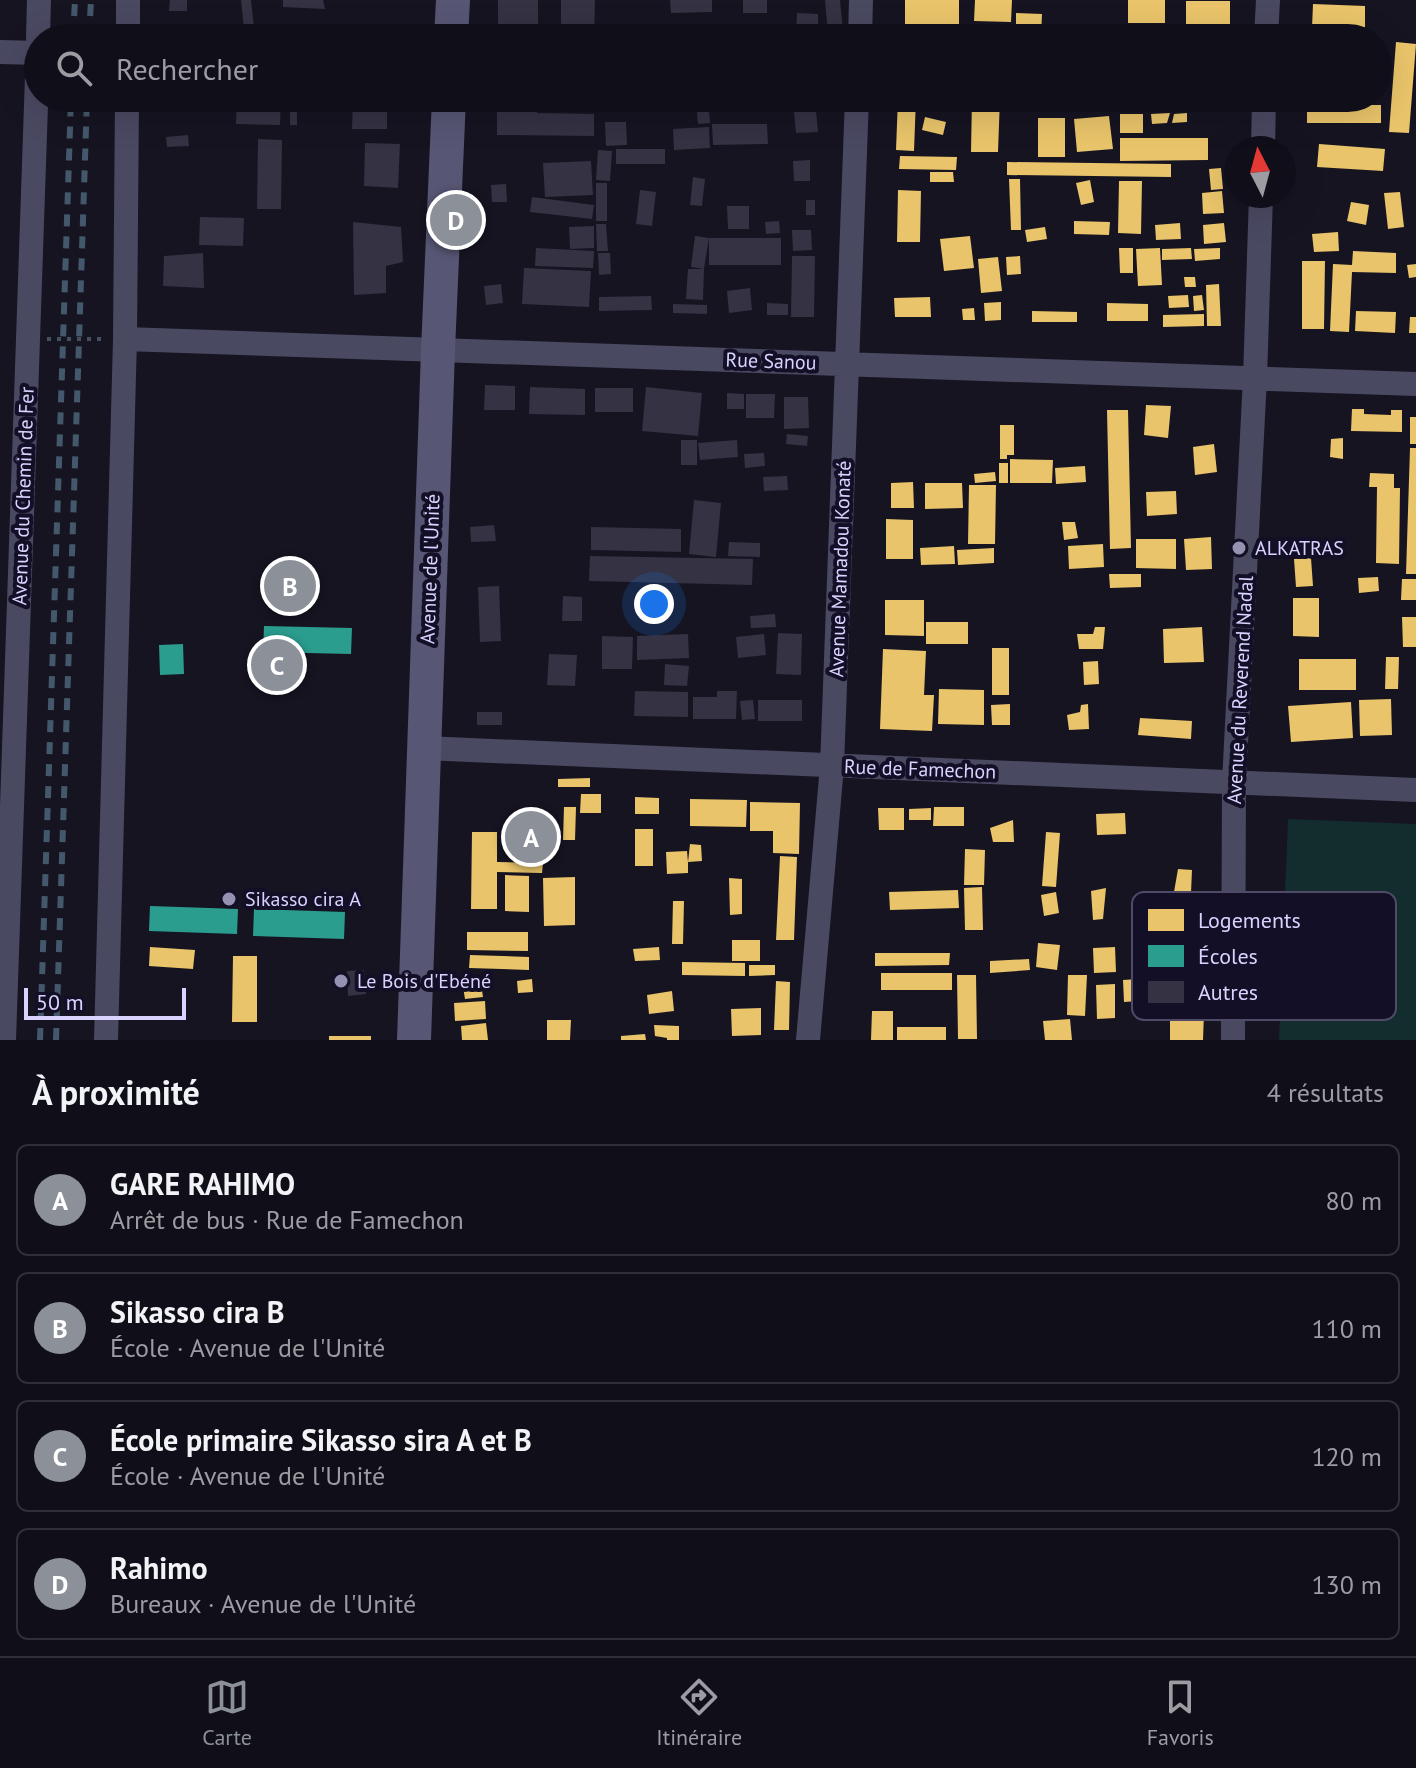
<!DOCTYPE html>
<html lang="fr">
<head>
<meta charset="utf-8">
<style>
	body { margin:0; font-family:"PT Sans",sans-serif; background:#191822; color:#f1f3f6 }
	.compass { position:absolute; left:1224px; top:136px; width:72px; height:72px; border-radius:50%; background:#100f19; box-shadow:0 8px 32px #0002; rotate:354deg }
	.scale { position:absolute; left:24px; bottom:20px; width:162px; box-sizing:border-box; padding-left:8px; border:4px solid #d9d4ff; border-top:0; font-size:22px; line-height:28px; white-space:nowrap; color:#d9d4ff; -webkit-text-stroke:6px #130f26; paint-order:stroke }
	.you { position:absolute; left:654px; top:604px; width:28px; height:28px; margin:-20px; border:6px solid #fff; border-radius:50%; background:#1a73e8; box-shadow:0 0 0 12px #1a73e833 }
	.badge { display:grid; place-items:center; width:52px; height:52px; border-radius:50%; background:#8c9099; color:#fff; font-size:26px; font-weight:700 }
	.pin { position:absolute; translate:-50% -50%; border:4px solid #fff; box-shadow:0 2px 8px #0006 }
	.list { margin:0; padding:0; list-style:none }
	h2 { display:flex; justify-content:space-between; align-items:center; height:104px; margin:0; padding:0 32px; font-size:34px }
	h2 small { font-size:26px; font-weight:400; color:#9c9ca2 }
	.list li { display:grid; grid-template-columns:52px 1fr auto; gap:24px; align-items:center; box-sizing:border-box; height:112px; margin:0 16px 16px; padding:0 16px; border:2px solid #302f38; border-radius:12px }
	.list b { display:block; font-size:30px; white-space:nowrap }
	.list p { margin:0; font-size:26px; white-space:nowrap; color:#9c9ca2 }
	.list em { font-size:26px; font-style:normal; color:#9c9ca2 }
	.icon { flex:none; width:44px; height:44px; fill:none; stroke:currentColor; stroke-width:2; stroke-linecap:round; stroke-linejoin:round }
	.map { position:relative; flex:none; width:1416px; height:1040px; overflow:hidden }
	.search { position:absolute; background:#100f19; box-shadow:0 8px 32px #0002; left:24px; right:24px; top:24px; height:88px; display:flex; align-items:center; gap:20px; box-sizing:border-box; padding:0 28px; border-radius:44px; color:#9c9ca2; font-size:30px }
	.sheet { height:616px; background:#100f19 }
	nav { display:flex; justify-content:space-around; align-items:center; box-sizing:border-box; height:112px; border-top:2px solid #302f38; background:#100f19; font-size:22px; color:#9c9ca2 }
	nav a { display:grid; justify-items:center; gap:4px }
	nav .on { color:#8c9099 }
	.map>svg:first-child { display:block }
	.green { fill:#132c2d }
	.homes { fill:#e9c46a }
	.schools { fill:#2a9d8f }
	.building { fill:#343243 }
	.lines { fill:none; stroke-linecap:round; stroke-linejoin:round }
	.path { stroke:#44505f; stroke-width:4; stroke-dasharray:4 6; stroke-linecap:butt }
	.street { stroke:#4a4962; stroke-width:24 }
	.secondary { stroke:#575674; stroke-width:34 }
	.rail { stroke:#43596b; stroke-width:6; stroke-dasharray:12 10; stroke-linecap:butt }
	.poi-dot { fill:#9591b1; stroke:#130f26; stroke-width:3 }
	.labels { text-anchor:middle; stroke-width:8; stroke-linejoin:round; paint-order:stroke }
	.street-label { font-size:20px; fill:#d9d4ff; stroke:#130f26 }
	.poi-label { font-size:20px; fill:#d9d4ff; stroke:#130f26; text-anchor:start }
	.key { fill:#130f26; stroke:#4e4a67; stroke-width:2 }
	.key-label { font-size:22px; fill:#d9d4ff }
</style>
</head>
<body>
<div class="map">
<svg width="1416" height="1040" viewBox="0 0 1416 1040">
	<rect width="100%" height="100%" fill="#161421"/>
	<path class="green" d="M1288,819L1416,824V1040H1279Z"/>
	<path class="homes" d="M905,0H959V31H905Z
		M975,0H1012L1011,22L974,21Z
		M1128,0H1165V23H1128Z
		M1186,1H1230V29L1186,30Z
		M1313,4L1365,6V29L1312,28Z
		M1016,13L1042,14L1041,38H1016Z
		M1123,27L1141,28V38H1123Z
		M1208,33H1230V38H1208Z
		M1396,42L1416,44L1409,133L1389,132Z
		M1378,49L1388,51L1379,89H1378Z
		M898,98H916L914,151L896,150Z
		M972,98H1000L998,152H971Z
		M1121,98H1186V109L1121,107Z
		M1191,98H1231V111L1191,110Z
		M1307,98H1345V105H1381V123H1307Z
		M1170,113L1167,123L1152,124L1151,114Z
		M1187,113V122L1172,123L1174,114Z
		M1120,114H1143V133H1120Z
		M1109,116L1113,149L1077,152L1074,119Z
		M925,117L946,122L943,135L922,130Z
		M1038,118H1065V157H1038Z
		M1120,138H1208V160L1120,161Z
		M1319,144L1385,149L1383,171L1317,167Z
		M900,156L957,157L956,170L899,169Z
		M1007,162L1171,164V177L1007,175Z
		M1221,168L1223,189L1211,190L1209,169Z
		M930,172H953L954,182H930Z
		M1009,179H1020L1021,230H1011Z
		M1090,180L1094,202L1081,205L1076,183Z
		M1119,181H1142L1141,234L1118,233Z
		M898,190L921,191L920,242H897Z
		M1222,191L1224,213L1203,214L1202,193Z
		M1400,192L1404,227L1388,229L1384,193Z
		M1351,202L1369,205L1366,225L1347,221Z
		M1074,221L1110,222L1109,235L1074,234Z
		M1180,223L1181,239L1156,240L1155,225Z
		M1224,223L1226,242L1204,244L1203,225Z
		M1045,227L1047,239L1027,242L1025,230Z
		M1338,232L1339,251L1314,252L1312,234Z
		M970,236L974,268L944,271L940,239Z
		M1119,248H1133V273H1120Z
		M1160,248L1162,285L1138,286L1136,249Z
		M1191,248L1192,259L1162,260V249Z
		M1220,248V259L1195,261L1194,249Z
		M1353,251L1396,253V273L1352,272L1349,332L1330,331L1333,264L1352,265Z
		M1020,256L1021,274L1007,275L1006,257Z
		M998,257L1002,291L981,293L978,259Z
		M1302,261H1325L1324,329H1302Z
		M1416,264V277L1409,278L1407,265Z
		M1184,277H1195L1196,287H1185Z
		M1219,284L1221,326H1207L1206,285Z
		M1188,295L1189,307L1169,308L1168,296Z
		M1202,295L1204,310L1194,311L1193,296Z
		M930,297L931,317H895L894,298Z
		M1001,302V320L985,321L984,303Z
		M1107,303L1148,304V321H1107Z
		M974,308L975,320H963L962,309Z
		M1032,311L1077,312V322H1032Z
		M1356,311L1396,312L1395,333L1355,331Z
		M1204,314V326L1163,327V315Z
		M1410,317H1416V333H1409Z
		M1146,405L1171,406L1168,438L1144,435Z
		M1352,409H1364V414L1391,415V410H1402V432L1351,431Z
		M1107,410H1128L1131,548L1110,549Z
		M1410,417H1416V444H1410Z
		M1000,425H1014V455H1007V459H1000Z
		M1343,438V459L1330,457L1331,439Z
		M1214,444L1217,472L1195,475L1193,447Z
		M1410,448H1416V574H1406Z
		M1010,459L1053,460L1052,483H1010Z
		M999,463H1008V483H999Z
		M1085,466L1086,482L1056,484L1055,468Z
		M995,472L996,481L975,483L974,474Z
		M1370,473L1394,474V488H1400L1399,564L1376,563L1377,487H1369Z
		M913,482L914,508H891V483Z
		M925,483H962L963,508L925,509Z
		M969,485H996L995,544H968Z
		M1176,491L1177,514L1147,516L1146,492Z
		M886,519L913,520V559H886Z
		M1062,522H1075L1078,538L1064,540Z
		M1211,537L1212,569L1186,570L1184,539Z
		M1136,539H1176V569L1136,568Z
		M1103,544L1104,567L1069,569L1068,546Z
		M954,546L955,564L921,565L920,548Z
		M994,548V563L958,565L957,550Z
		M1311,558L1313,586L1296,587L1294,559Z
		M1109,574H1141V587L1110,588Z
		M1378,577L1379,591L1359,593L1358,578Z
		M1402,579H1416V600H1401Z
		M1293,598H1319V637L1293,636Z
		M885,600H924V636L885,635Z
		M1402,617H1416V647H1403Z
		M926,622H968V644H926Z
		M1095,627H1105L1103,649H1079L1077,634H1093Z
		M1202,627L1204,662L1164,663L1163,629Z
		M992,648H1009V695H992Z
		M883,649L926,651L924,695H934L932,731L880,729Z
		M1386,657H1399L1398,689H1385Z
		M1299,659H1356V690H1299Z
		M1098,661L1099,684L1084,685L1083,662Z
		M939,689L984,690V725L938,724Z
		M1391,699L1392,735L1360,736L1359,700Z
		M1351,702L1353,738L1291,742L1288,706Z
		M1010,704V725H992L991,705Z
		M1088,704L1089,729L1069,730L1067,715L1080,712L1081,705Z
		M1140,718L1192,721L1191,739L1138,735Z
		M590,778V787H558V779Z
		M581,794H601V813H580Z
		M635,797L659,798V814H635Z
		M690,799L747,800L746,827L690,826Z
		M750,802L800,803L799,854L773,853V831H750Z
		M564,807H576L575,840H563Z
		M934,807H964V826H933Z
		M878,808H904V830H879Z
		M931,808V820H909V809Z
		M1125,813L1126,834L1097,835L1096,814Z
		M1013,820L1014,842H993L990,828Z
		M635,829H653V866H635Z
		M472,832H497V862L543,863L542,873L497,872V909H471Z
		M1046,832L1060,833L1056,887L1042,886Z
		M690,844L701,845L702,861L688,862V873L667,874L666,852L687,851L688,862Z
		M965,849L985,850L984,885H964Z
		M780,856L797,857L794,940H776Z
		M1178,869L1192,870L1191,893L1174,892Z
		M505,875L529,876V912L505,911Z
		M575,877V925L544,926L543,878Z
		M729,878L742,879V914L730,915Z
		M982,887L983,930H965L964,888Z
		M1106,888L1103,919L1093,920L1091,891Z
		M958,890L959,908L890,910L889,892Z
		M1056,892L1059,913L1044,916L1041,895Z
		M673,901H684L683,944H672Z
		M467,932H528V951L467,950Z
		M732,940H760V961H732Z
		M1038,943L1060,945L1057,970L1036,967Z
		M150,947L195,950L193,969L149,966Z
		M659,947L660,960L635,961L633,949Z
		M1115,947L1116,972L1094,973L1093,948Z
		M875,953H950L949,965L875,966Z
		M470,955L529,957V970L469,968Z
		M233,956H257V1022H232Z
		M1167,957L1168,975L1131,977V959Z
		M1029,959L1030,970L990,973V961Z
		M682,962L745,963V976L682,975Z
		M749,965H775V975L749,976Z
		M881,973H952V990H881Z
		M957,975H976L977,1039H958Z
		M1068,975H1087L1085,1016L1067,1015Z
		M1153,978L1154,1000L1124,1002L1123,980Z
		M532,979L533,992L518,993L517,981Z
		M776,981L790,982L789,1030H774Z
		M481,984L483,997L465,999L463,987Z
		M1115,984V1018L1097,1019L1096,985Z
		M672,991L674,1011L649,1014L647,995Z
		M485,1001L486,1019L455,1021L454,1003Z
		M761,1008V1035L732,1036L731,1009Z
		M872,1011H893V1040H871Z
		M1170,1012L1204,1013L1203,1040H1170Z
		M1070,1019L1072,1040H1045L1043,1021Z
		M547,1020H571L570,1040H547Z
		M486,1023L488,1040H462L461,1026Z
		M654,1025L679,1026V1040H667V1038L655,1036Z
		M897,1027H946V1040H897Z
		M645,1034L646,1040H621V1036Z
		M329,1036H371V1040H329Z"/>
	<path class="schools" d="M264,626L352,628L351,654L263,652Z
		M183,644L184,674L160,675L159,645Z
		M150,906L238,909L237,934L149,931Z
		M254,909L345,912L344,939L253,936Z"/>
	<path class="building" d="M170,0H187V11H169Z
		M241,0H251L254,28L244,29Z
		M283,0H323L325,9L283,7Z
		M498,0H538V38H498Z
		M561,0H595L594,38H561Z
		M670,0H712V12L671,13Z
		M743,0H767V13H743Z
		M825,0H840L843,32L828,33Z
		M797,13L818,14V38H796Z
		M237,98H281L280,125L236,124Z
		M497,98H537V113L594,114V136L497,135Z
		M353,100H387V129H352Z
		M708,100L710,123L698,124L696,101Z
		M815,100L818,132L796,133L793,102Z
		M290,111L297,112V125H290Z
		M605,122H626L627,145L606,146Z
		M712,124H767L768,144L713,145Z
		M709,127L710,148L674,150L673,129Z
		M188,135L189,146L167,147L166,137Z
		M258,139L282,140L281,209H257Z
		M365,143L400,144L398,188L364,186Z
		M616,149H665V164H616Z
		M598,150L612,151L610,181L596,180Z
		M810,160V181H794L793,161Z
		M591,161L593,195L545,197L543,163Z
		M693,177L705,179L702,206L690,205Z
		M596,183H607V221H596Z
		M506,184L507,202H492L491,185Z
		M640,190L656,192L652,226L636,224Z
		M532,197L594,205L592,219L530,212Z
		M806,200H815V215H806Z
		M727,206H749V229H728Z
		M200,217L244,218L243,246L199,245Z
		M779,221L780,233L766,234L765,222Z
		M353,222L401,227L403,262L386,266V293L354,295Z
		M596,224H606L608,251H597Z
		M594,226V248L570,249L569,227Z
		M792,230H811L812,250L793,251Z
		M695,236L709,238L704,269L691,267Z
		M709,238H781V265H709Z
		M536,248L594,251L593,268L535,266Z
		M203,253L204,288L163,286L164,256Z
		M598,253H610L611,274L599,275Z
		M792,256H815L814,317H791Z
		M524,268L591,271L589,307L522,304Z
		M688,269H704L703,300L686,299Z
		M501,284L503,303L486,305L484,286Z
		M750,288L752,310L729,313L727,291Z
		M651,296L652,310L599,311V297Z
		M767,303L788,304V315H767Z
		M673,304L707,305V314L673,313Z
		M485,385L515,386V410H484Z
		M530,387L585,389V415L529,414Z
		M646,387L702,393L698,436L642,431Z
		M595,388H633V412H595Z
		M727,393L744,394V409H727Z
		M746,394H775L774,418H746Z
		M784,397H808L809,428L784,429Z
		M787,434L808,436L807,446L786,444Z
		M681,440H697V465H681Z
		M737,440L738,457L700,460L698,443Z
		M764,453L765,466L745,468L744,454Z
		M787,476L788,490L764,491L763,477Z
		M694,500L721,503L716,557L689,554Z
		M494,525L496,541L471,542L470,527Z
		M591,527L681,529V552L591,550Z
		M729,542L760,543V557L728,556Z
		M590,556L753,559L752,585L589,581Z
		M499,586L501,641L480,642L478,587Z
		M563,596L582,597V621H562Z
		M775,614L776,627L751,628L750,616Z
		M778,633L802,634L801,675L776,674Z
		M688,634L689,658L637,660V636Z
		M764,634L766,655L738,658L736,637Z
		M602,636L633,637L632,669H602Z
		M549,654L577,655L575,686L547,685Z
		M665,664L689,666L687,686L664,685Z
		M635,691L688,692V717L634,716Z
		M717,691H737L736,719H693V697H717Z
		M753,700L755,719L742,720L740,701Z
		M758,700H802V721H758Z
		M477,712H502V725H477Z
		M364,970L366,994L348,996L347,971Z"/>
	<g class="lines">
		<path class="path" d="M47,339H103"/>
		<path class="street" d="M38,38L39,0
			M128,38V0
			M860,38L861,0
			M1266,38L1268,0
			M0,52L38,53
			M1263,148L1264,98
			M125,339L1416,384
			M424,748L1416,790
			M4,1040L38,47
			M106,1040L125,339L127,98
			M808,1040L832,766L857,98
			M1233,1040L1234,782L1255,378L1261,196"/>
		<path class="secondary" d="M451,38L453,0
			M414,1040L438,350L449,98"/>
		<path class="rail" d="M73,38L75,0
			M89,38L91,0
			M40,1040L71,98
			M56,1040L87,98"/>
	</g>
	<g class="poi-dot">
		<circle cx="1239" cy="548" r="8"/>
		<circle cx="229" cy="899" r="8"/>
		<circle cx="341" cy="981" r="8"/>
	</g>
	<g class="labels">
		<g class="street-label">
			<text transform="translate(771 361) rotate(2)" y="7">Rue Sanou</text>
			<text transform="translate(23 496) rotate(-88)" y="7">Avenue du Chemin de Fer</text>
			<text transform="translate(430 569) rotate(-88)" y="7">Avenue de l'Unité</text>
			<text transform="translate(840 569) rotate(-88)" y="7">Avenue Mamadou Konaté</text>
			<text transform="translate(1240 690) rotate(-87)" y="7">Avenue du Reverend Nadal</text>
			<text transform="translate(920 769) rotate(2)" y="7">Rue de Famechon</text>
		</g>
		<g class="poi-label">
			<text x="1255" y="555">ALKATRAS</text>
			<text x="245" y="906">Sikasso cira A</text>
			<text x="357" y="988">Le Bois d'Ebéné</text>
		</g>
	</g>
	<rect x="1132" y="892" width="264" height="128" rx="12" class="key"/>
	<rect x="1148" y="909" width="36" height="22" fill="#e9c46a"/>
	<rect x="1148" y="945" width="36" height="22" fill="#2a9d8f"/>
	<rect x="1148" y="981" width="36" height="22" fill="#343243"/>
	<g class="key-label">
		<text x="1198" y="928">Logements</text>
		<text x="1198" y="964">Écoles</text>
		<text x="1198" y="1000">Autres</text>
	</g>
</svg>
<svg class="compass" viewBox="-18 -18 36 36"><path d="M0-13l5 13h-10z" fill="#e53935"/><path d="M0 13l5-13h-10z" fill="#9c9ca2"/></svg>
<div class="scale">50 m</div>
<div class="you"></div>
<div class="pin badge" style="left:531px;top:837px">A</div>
<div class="pin badge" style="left:290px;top:586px">B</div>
<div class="pin badge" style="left:277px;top:665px">C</div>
<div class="pin badge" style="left:456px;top:220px">D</div>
<div class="search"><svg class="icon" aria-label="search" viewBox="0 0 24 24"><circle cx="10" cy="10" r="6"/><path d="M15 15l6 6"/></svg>Rechercher</div>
</div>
<section class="sheet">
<h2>À proximité<small>4 résultats</small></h2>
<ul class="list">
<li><span class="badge">A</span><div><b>GARE RAHIMO</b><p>Arrêt de bus · Rue de Famechon</p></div><em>80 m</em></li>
<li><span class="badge">B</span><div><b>Sikasso cira B</b><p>École · Avenue de l'Unité</p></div><em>110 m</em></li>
<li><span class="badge">C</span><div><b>École primaire Sikasso sira A et B</b><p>École · Avenue de l'Unité</p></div><em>120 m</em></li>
<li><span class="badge">D</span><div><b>Rahimo</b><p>Bureaux · Avenue de l'Unité</p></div><em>130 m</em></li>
</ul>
</section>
<nav>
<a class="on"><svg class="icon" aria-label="map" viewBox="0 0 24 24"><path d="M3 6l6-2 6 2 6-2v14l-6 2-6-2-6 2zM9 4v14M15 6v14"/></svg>Carte</a>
<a><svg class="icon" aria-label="directions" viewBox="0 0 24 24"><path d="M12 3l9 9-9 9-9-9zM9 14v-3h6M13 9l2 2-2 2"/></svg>Itinéraire</a>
<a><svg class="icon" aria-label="saved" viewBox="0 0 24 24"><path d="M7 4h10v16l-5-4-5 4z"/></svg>Favoris</a>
</nav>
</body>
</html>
